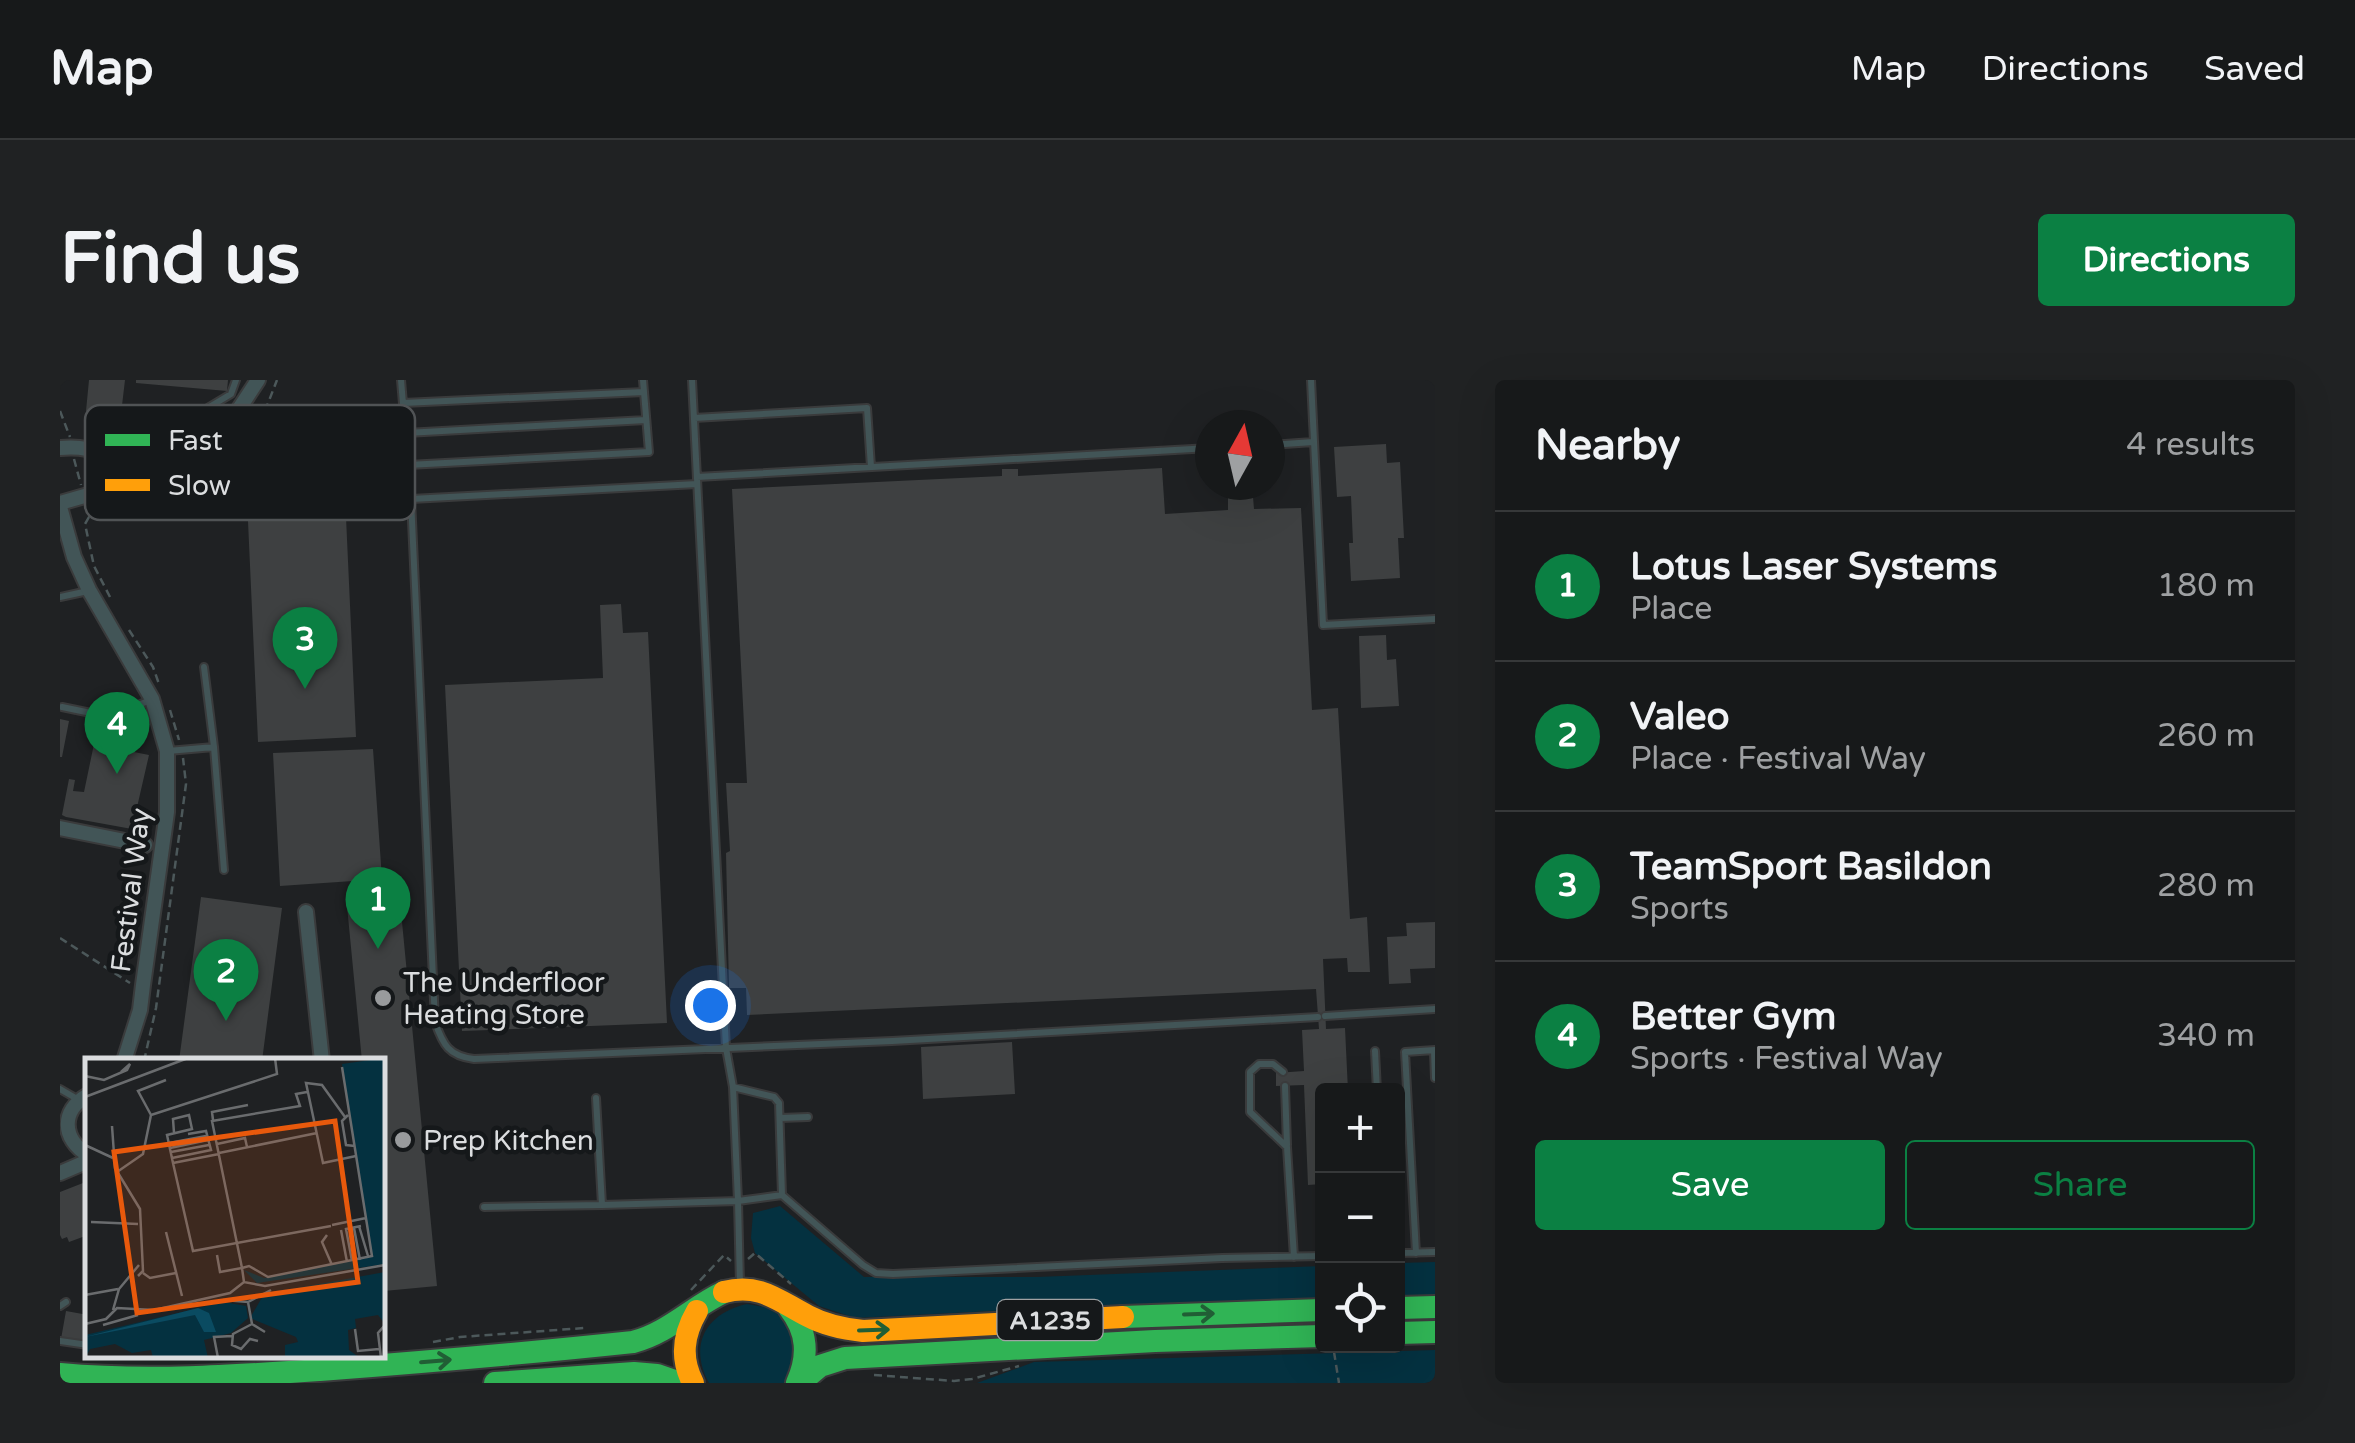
<!DOCTYPE html>
<html lang="en">
<head>
<meta charset="utf-8">
<style>
	body { margin:0; font-family:"Varela Round",sans-serif; background:#202223; color:#f1f3f6 }
	.controls { position:absolute; right:30px; bottom:30px; display:grid; overflow:hidden; border-radius:10px; box-shadow:0 10px 40px #0002 }
	.controls button { width:90px; height:90px; display:grid; place-items:center; padding:0; border:0; border-bottom:2px solid #363839; background:#17191a; color:#f1f3f6; font:50px sans-serif }
	.compass { position:absolute; left:1135px; top:30px; width:90px; height:90px; border-radius:50%; background:#17191a; box-shadow:0 10px 40px #0002; rotate:8deg }
	.you { position:absolute; left:650px; top:625px; width:35px; height:35px; margin:-25px; border:8px solid #fff; border-radius:50%; background:#1a73e8; box-shadow:0 0 0 15px #1a73e833 }
	.badge { display:grid; place-items:center; width:65px; height:65px; border-radius:50%; background:#0b8043; color:#fff; font-size:32px; font-weight:700 }
	.pin { position:absolute; translate:-50% -82px; filter:drop-shadow(0 2px 5px #0008) }
	.pin::after { content:''; position:absolute; top:52px; width:35px; height:30px; background:inherit; clip-path:polygon(0 0,100% 0,50% 100%) }
	.list { margin:0; padding:0; list-style:none }
	h2 { display:flex; justify-content:space-between; align-items:center; height:130px; margin:0; padding:0 40px; font-size:42px }
	h2 small { font-size:32px; font-weight:400; color:#9ea0a2 }
	.list li { display:grid; grid-template-columns:65px 1fr auto; gap:30px; align-items:center; box-sizing:border-box; height:150px; padding:0 40px; border-top:2px solid #363839 }
	.list b { display:block; font-size:38px; white-space:nowrap }
	.list p { margin:0; font-size:32px; white-space:nowrap; color:#9ea0a2 }
	.list em { font-size:32px; font-style:normal; color:#9ea0a2 }
	.actions { display:flex; gap:20px; padding:30px 40px }
	.actions a { flex:1; padding:22px 0; border:2px solid #0b8043; border-radius:10px; text-align:center; font-size:35px; color:#0b8043 }
	.actions .main { background:#0b8043; color:#fff }
	.icon { flex:none; width:55px; height:55px; fill:none; stroke:currentColor; stroke-width:2; stroke-linecap:round; stroke-linejoin:round }
	.map { position:relative; flex:none; width:1375px; height:1003px; overflow:hidden; border-radius:10px }
	header { display:flex; align-items:center; gap:60px; box-sizing:border-box; height:140px; padding:0 50px; background:#17191a; border-bottom:2px solid #363839 }
	header strong { font-size:48px }
	nav { display:flex; gap:55px; margin-inline-start:auto; font-size:35px }
	.intro { display:flex; align-items:center; justify-content:space-between; box-sizing:border-box; height:240px; padding:0 60px }
	h1 { margin:0; font-size:70px }
	.button { padding:25px 45px; border-radius:10px; background:#0b8043; color:#fff; font-size:35px; font-weight:700 }
	main { display:flex; gap:60px; padding:0 60px }
	aside { flex:1; background:#17191a; border-radius:10px; box-shadow:0 10px 40px #0002 }
	.map>svg:first-child { display:block }
	.green { fill:#043140 }
	.building { fill:#3e4041 }
	.lines { fill:none; stroke-linecap:round; stroke-linejoin:round }
	.lane-casing { stroke:#3a3b3c; stroke-width:10 }
	.street-casing { stroke:#3a3b3c; stroke-width:18 }
	.fast-casing { stroke:#3a3b3c; stroke-width:26 }
	.slow-casing { stroke:#3a3b3c; stroke-width:26 }
	.path { stroke:#4c585a; stroke-width:2.5; stroke-dasharray:8 5; stroke-linecap:butt }
	.lane { stroke:#425557; stroke-width:6 }
	.street { stroke:#425557; stroke-width:14 }
	.fast { stroke:#30b455; stroke-width:22 }
	.slow { stroke:#ff9f0a; stroke-width:22 }
	.oneway { stroke:#215e35 }
	.poi-dot { fill:#999b9d; stroke:#15181a; stroke-width:4 }
	.labels { text-anchor:middle; stroke-width:9; stroke-linejoin:round; paint-order:stroke }
	.shield { fill:#15181a; stroke:#a0a2a4; stroke-width:2.5 }
	.shield-label { font-size:25px; font-weight:bold; fill:#dbdddf }
	.street-label { font-size:28px; fill:#dbdddf; stroke:#15181a }
	.poi-label { font-size:28px; fill:#dbdddf; stroke:#15181a; text-anchor:start }
	.inset-road { fill:none; stroke:#6a6c6e; stroke-width:2.5 }
	.view { fill:#e8590c; fill-opacity:0.15; stroke:#e8590c; stroke-width:5 }
	.inset-edge { fill:none; stroke:#dbdddf; stroke-width:5 }
	.key { fill:#15181a; stroke:#505355; stroke-width:2.5 }
	.key-label { font-size:28px; fill:#dbdddf }
</style>
</head>
<body>
<header>
<strong>Map</strong>
<nav><a>Map</a><a>Directions</a><a>Saved</a></nav>
</header>
<div class="intro"><h1>Find us</h1><a class="button">Directions</a></div>
<main>
<div class="map">
<svg width="1375" height="1003" viewBox="0 0 1375 1003">
	<rect width="100%" height="100%" fill="#1f2123"/>
	<path class="green" d="M720,826L804,897H977L1262,886V921L951,930L795,938L759,926L695,873L691,858L693,833Z
		M1375,882V917L1338,918V883Z
		M687,924L704,927L719,934L730,947L738,979L728,1003H649C628,965 646,933 687,924Z
		M1375,970V1003H917L974,982Z"/>
	<path class="building" d="M29,0H65L61,34L26,31Z
		M76,0H168L167,11L76,3Z
		M1326,64L1327,83L1340,82L1344,158H1338L1340,198L1291,201L1289,163H1293L1291,116L1277,117L1274,67Z
		M283,71L296,357L198,362L185,75Z
		M1102,88L1105,134L1168,130V105H1192L1194,129L1241,128L1252,330L1278,328L1290,539L1307,537L1310,592H1288L1287,578L1263,579L1266,649L1285,648L1288,711H1262V804L1248,805L1244,705L1216,706V693L1244,691L1242,650L1259,649L1256,609L687,635L686,608H669L666,473L670,471L666,403H687L672,109L942,96V89H958V96Z
		M561,224L563,253L588,252L607,643L402,651L385,305L543,298L540,225Z
		M1326,255L1327,280L1336,279L1339,326L1301,328L1299,256Z
		M0,339L9,341L2,377H0Z
		M34,364L89,375L72,449L6,437L2,435L9,399L15,400L13,411L24,412Z
		M313,369L322,499L220,506L213,373Z
		M141,517L222,528L202,681H119Z
		M340,521L377,906L324,911L322,681H302L287,526Z
		M1375,542V588L1350,589L1351,603L1329,604L1327,557L1347,556L1346,543Z
		M952,662L955,714L863,719L861,667Z
		M23,803L25,807L28,806V855L9,862L7,857L2,859L0,855V812Z
		M6,931L28,935V964L1,959Z"/>
	<g class="lines">
		<defs>
			<path id="lane" d="M341,0L351,119
				M1251,0L1263,245L1375,239
				M343,23L584,12
				M183,28L218,53
				M146,29L171,14L176,0
				M634,38L807,28L811,87
				M69,43C97,46 114,41 130,68
				M118,51L143,41
				M346,53L586,40
				M1210,65L1253,62
				M116,78L134,116
				M348,85L589,72L583,0
				M637,97L1150,68
				M637,104L351,119L375,642C383,665 389,676 414,679L832,661L1258,637
				M0,217L28,211
				M144,287L154,367
				M2,327L31,333L52,335L91,320
				M108,371L154,367L164,490
				M1265,636L1375,629
				M1315,671L1317,711
				M1374,671L1375,698
				M1223,692L1213,684H1199L1190,692V732L1227,767L1234,877
				M1225,706L1227,765
				M673,707L714,717L719,723L722,815
				M0,709L19,720
				M536,718L542,825L678,821L673,707L666,668L632,0
				M720,738L748,737
				M424,827L542,825
				M1338,873L1375,872
				M1356,873L1345,672L1375,670
				M680,905L678,821L722,815L803,885L816,893L833,894L1162,878L1262,876
				M0,926L6,922
				M0,961L28,965"/>
			<path id="street" d="M0,68C35,65 49,74 63,105
				M0,123L63,105L152,57L175,35L198,0
				M0,127L14,177L29,210L92,319L107,371V432L83,605L80,630L64,681
				M0,448L85,465
				M246,532L262,681
				M28,715C0,731 2,759 28,775
				M0,793L28,781"/>
			<path id="fast" d="M729,928C748,952 749,976 737,1003
				M1338,928L1375,927
				M1063,937L1262,930
				M1338,953L1375,952
				M0,994C87,1002 173,996 260,990C365,982 469,973 573,962C608,953 632,927 664,912
				M435,1003L574,993L597,995L620,1003
				M740,1003L760,986L785,978L1095,961L1262,956"/>
			<path id="slow" d="M664,912C700,903 717,920 748,936C765,945 784,949 803,951L1063,937
				M633,1003C620,978 623,955 637,931"/>
		</defs>
		<use href="#lane" class="lane-casing"/>
		<use href="#street" class="street-casing"/>
		<use href="#fast" class="fast-casing"/>
		<use href="#slow" class="slow-casing"/>
		<path class="path" d="M0,31L10,57
			M205,31L217,0
			M14,79L21,105
			M133,91L195,46
			M50,217L34,186L25,144L29,137L42,130L117,99
			M69,250L93,287L99,304
			M110,330L119,360
			M0,558L70,603
			M84,681L96,628L126,404L123,378
			M688,879L695,873L731,904
			M631,910L664,875L671,881
			M373,962L400,957L524,948
			M1274,972L1279,1003
			M814,995L894,1001L912,999L959,986"/>
		<use href="#lane" class="lane"/>
		<use href="#street" class="street"/>
		<use href="#fast" class="fast"/>
		<use href="#slow" class="slow"/>
	</g>
	<defs><path id="oneway-shaft" d="M-6 0H5M1.5-3L5.5 0L1.5 3" fill="none" stroke-width="1.6" stroke-linecap="round" stroke-linejoin="round" transform="scale(2.5)"/></defs>
	<g class="oneway">
		<use href="#oneway-shaft" transform="translate(1139 934) rotate(-2)"/>
		<use href="#oneway-shaft" transform="translate(814 950) rotate(-2)"/>
		<use href="#oneway-shaft" transform="translate(376 981) rotate(-5)"/>
	</g>
	<g class="poi-dot">
		<circle cx="323" cy="618" r="10"/>
		<circle cx="343" cy="760" r="10"/>
	</g>
	<g class="labels">
		<rect class="shield" x="937.5" y="920" width="105" height="40" rx="8"/>
		<g class="shield-label">
			<text x="990" y="949">A1235</text>
		</g>
		<g class="street-label">
			<text transform="translate(70 510) rotate(-83)" y="10">Festival Way</text>
		</g>
		<g class="poi-label">
			<text x="343" y="612">The Underfloor<tspan x="343" dy="32">Heating Store</tspan></text>
			<text x="363" y="770">Prep Kitchen</text>
		</g>
	</g>
	<g transform="translate(25 678)">
		<rect width="300" height="300" fill="#1f2123"/>
		<path d="M300,0V206L172,225L159,212L179,220L287,198L257,6ZM300,214V266L293,257L270,261L271,270L263,272L264,292L275,300H200V287L213,284L211,279L165,260L179,236ZM139,244L161,248L163,260L146,275L119,282L123,300H68L66,292L47,295L30,286L5,291L0,300V277Z" fill="#043140"/>
		<path d="M113,250L124,255L131,274H119L110,257L0,279Z" fill="#0a4b61"/>
		<path class="inset-road" d="M0,18L19,22L42,12L45,6L36,14M0,39L103,0M66,57L53,33L81,22M263,57L257,63L261,87L270,88M260,59L237,27L221,25L238,105L271,98M128,62L127,54L163,47M27,68L30,110L55,151L58,213L53,218M84,85L121,78M132,86L160,80L162,89M0,87L28,100M85,90L123,82M86,94L124,87M134,95L232,75M134,96L88,105L108,193L246,168M87,100L126,92L121,73L103,76M88,105L82,77L107,71L104,57L88,61L89,75M32,114L58,96L66,57L192,16L190,0M6,164L53,166M247,167L281,160M274,168L283,198M269,170L275,202M256,172L262,204M81,174L97,238M242,177L237,184L247,207M132,197L135,214L157,210L127,63L215,48L211,36L222,34M267,203L261,171L276,168M58,215L65,220L91,215M159,224L157,210L164,208L183,219L287,198L257,9M0,237L33,231M138,242L163,244L186,232M163,244L167,266L180,274M28,252L34,231L54,207M0,266L21,261L32,250L69,252L145,235L159,224L180,228L300,207M167,266L148,276L147,287L156,291L165,281L173,283M18,267L53,257M270,271L273,293L294,291M133,300L129,279L147,278M296,300L293,275L300,267"/>
		<path class="view" d="M250,63L273,224L52,255L29,94Z"/>
		<rect width="300" height="300" class="inset-edge"/>
	</g>
	<rect x="25" y="25" width="330" height="115" rx="15" class="key"/>
	<rect x="45" y="54" width="45" height="12" fill="#30b455"/>
	<rect x="45" y="99" width="45" height="12" fill="#ff9f0a"/>
	<g class="key-label">
		<text x="108" y="70">Fast</text>
		<text x="108" y="115">Slow</text>
	</g>
</svg>
<div class="controls">
<button>+</button>
<button>−</button>
<button><svg class="icon" aria-label="locate" viewBox="0 0 24 24"><circle cx="12" cy="12" r="6"/><path d="M12 2v4M12 18v4M2 12h4M18 12h4"/></svg></button>
</div>
<svg class="compass" viewBox="-18 -18 36 36"><path d="M0-13l5 13h-10z" fill="#e53935"/><path d="M0 13l5-13h-10z" fill="#9ea0a2"/></svg>
<div class="you"></div>
<div class="pin badge" style="left:318px;top:569px">1</div>
<div class="pin badge" style="left:166px;top:641px">2</div>
<div class="pin badge" style="left:245px;top:309px">3</div>
<div class="pin badge" style="left:57px;top:394px">4</div>
</div>
<aside>
<h2>Nearby<small>4 results</small></h2>
<ul class="list">
<li><span class="badge">1</span><div><b>Lotus Laser Systems</b><p>Place</p></div><em>180 m</em></li>
<li><span class="badge">2</span><div><b>Valeo</b><p>Place · Festival Way</p></div><em>260 m</em></li>
<li><span class="badge">3</span><div><b>TeamSport Basildon</b><p>Sports</p></div><em>280 m</em></li>
<li><span class="badge">4</span><div><b>Better Gym</b><p>Sports · Festival Way</p></div><em>340 m</em></li>
</ul>
<div class="actions"><a class="main">Save</a><a>Share</a></div>
</aside>
</main>
</body>
</html>
